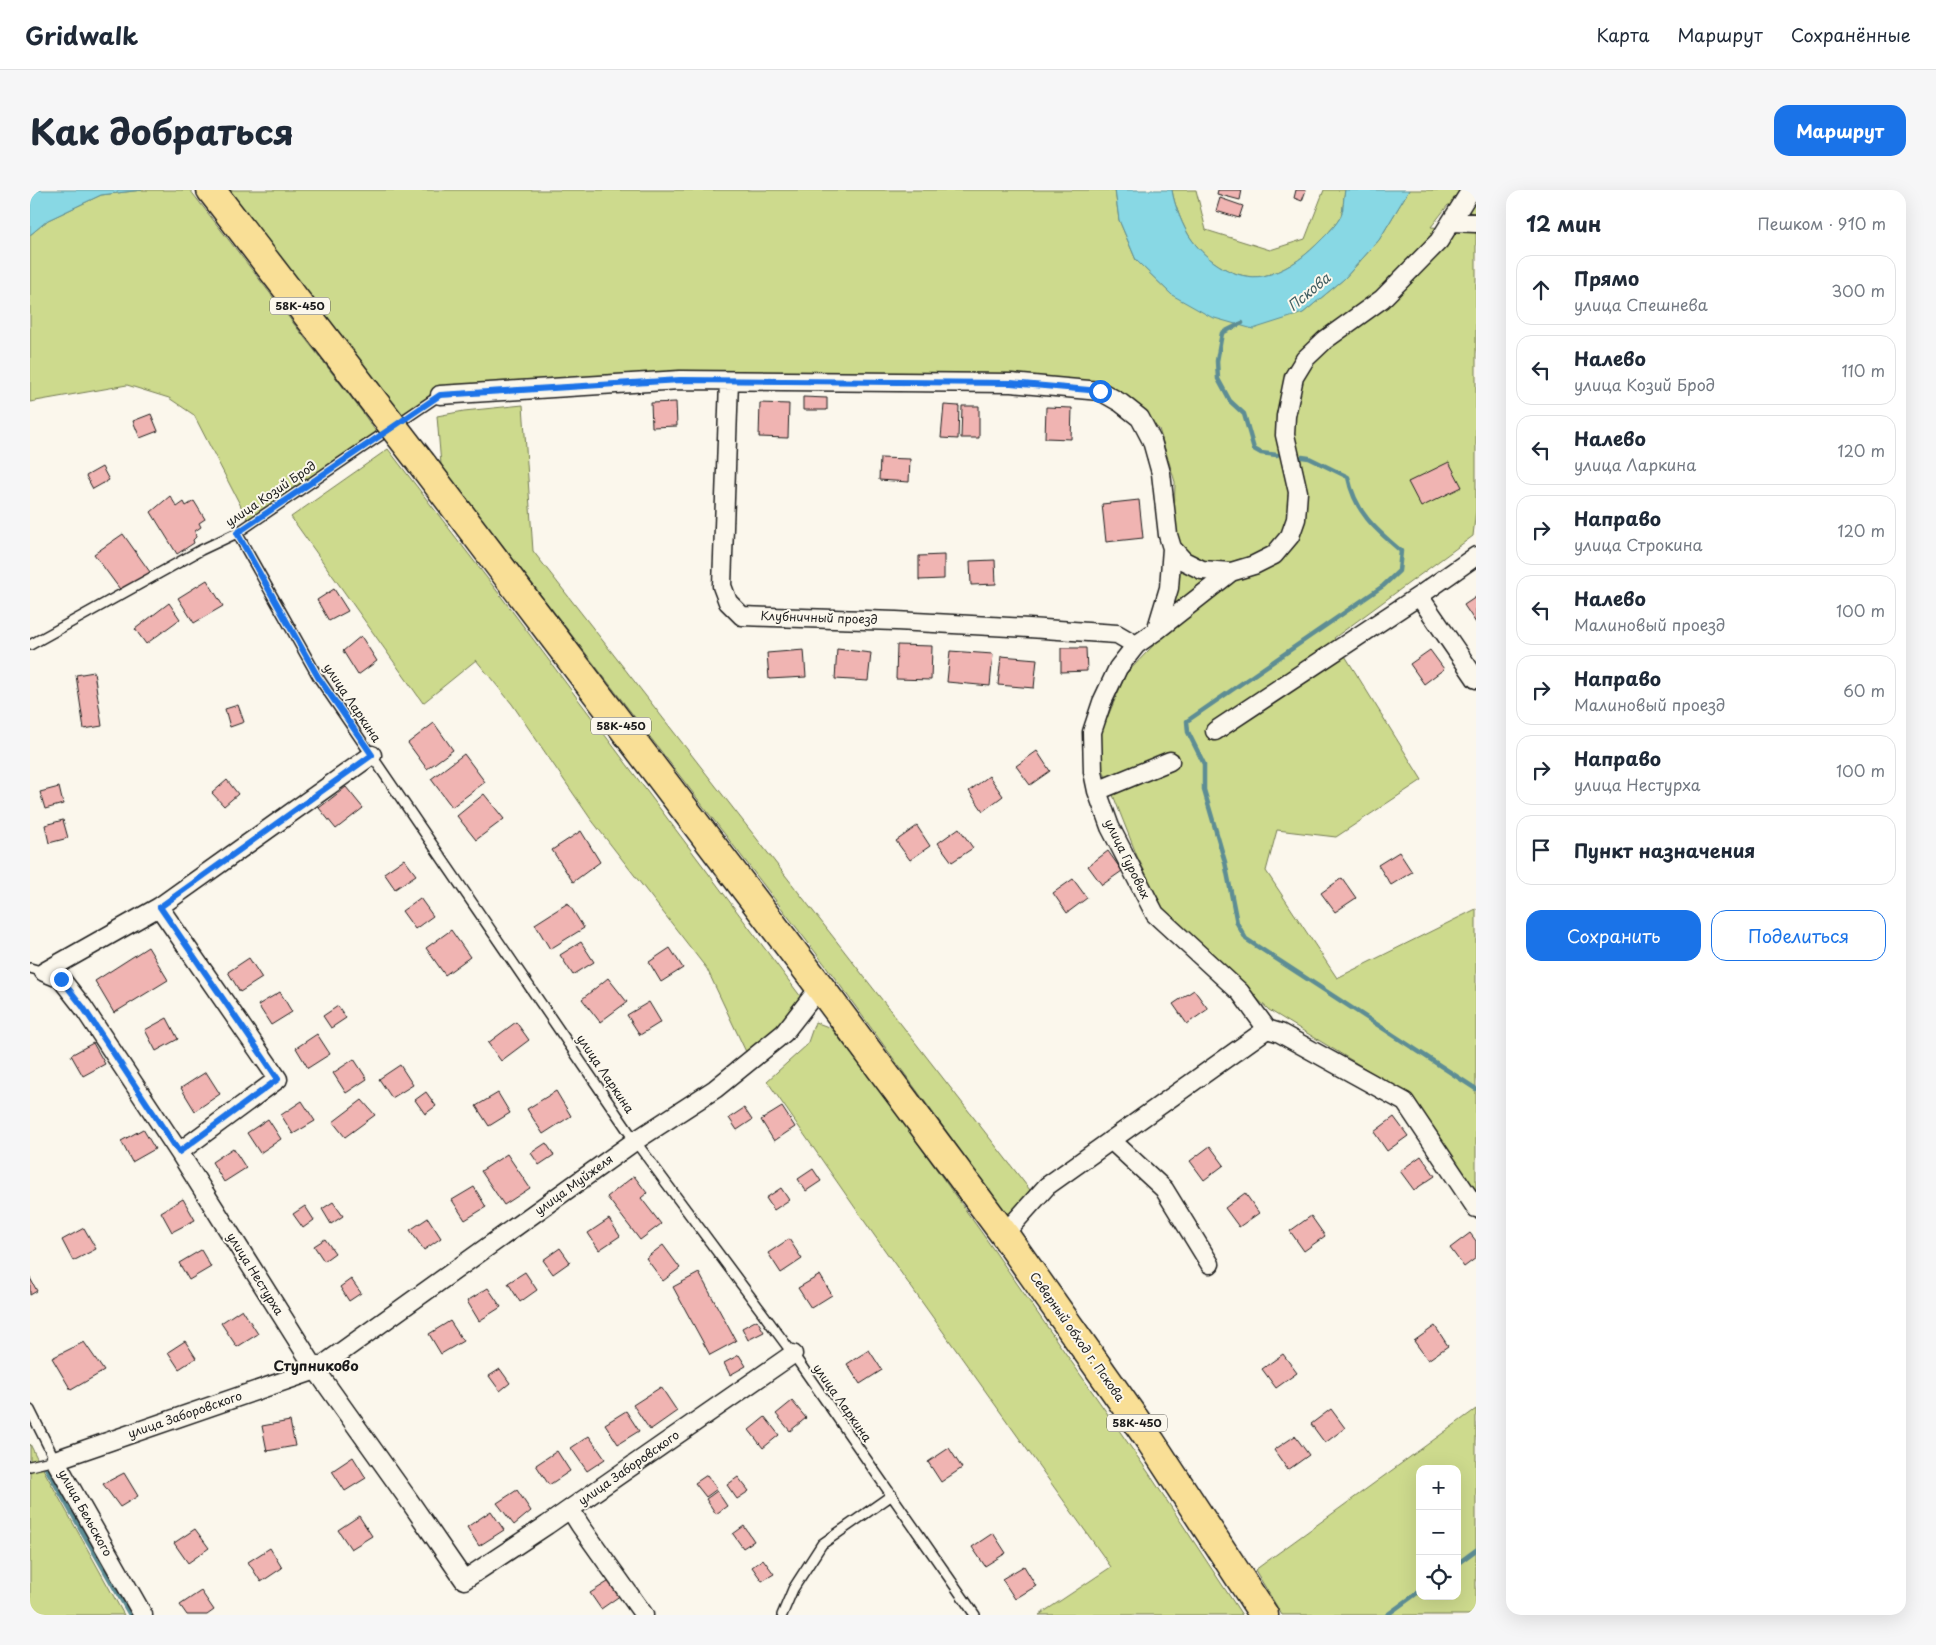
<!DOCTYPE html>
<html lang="ru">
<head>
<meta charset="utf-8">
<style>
	body { margin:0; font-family:"Playpen Sans",sans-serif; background:#f6f6f7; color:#1f2937 }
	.controls { position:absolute; right:15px; bottom:15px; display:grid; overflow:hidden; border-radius:10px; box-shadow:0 5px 20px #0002 }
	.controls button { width:45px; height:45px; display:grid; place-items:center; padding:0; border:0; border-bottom:1px solid #e0e1e3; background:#fff; color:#1f2937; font:25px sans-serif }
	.stop { position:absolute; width:15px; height:15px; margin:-11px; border:4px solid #1a73e8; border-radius:50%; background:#fff }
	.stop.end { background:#1a73e8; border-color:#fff; box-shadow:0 1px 5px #0008 }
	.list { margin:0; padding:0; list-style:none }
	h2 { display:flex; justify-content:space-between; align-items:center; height:65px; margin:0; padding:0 20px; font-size:21px }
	h2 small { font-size:16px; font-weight:400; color:#747a83 }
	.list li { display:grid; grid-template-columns:32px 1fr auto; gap:15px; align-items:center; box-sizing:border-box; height:70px; margin:0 10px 10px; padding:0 10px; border:1px solid #e0e1e3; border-radius:15px }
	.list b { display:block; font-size:19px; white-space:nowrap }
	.list p { margin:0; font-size:16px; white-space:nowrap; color:#747a83 }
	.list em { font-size:16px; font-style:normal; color:#747a83 }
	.actions { display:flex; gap:10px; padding:15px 20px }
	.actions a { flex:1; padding:11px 0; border:1px solid #1a73e8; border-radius:15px; text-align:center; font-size:18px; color:#1a73e8 }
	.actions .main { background:#1a73e8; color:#fff }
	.icon { flex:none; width:28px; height:28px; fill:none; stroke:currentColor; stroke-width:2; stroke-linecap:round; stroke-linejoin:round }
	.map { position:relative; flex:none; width:1446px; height:1425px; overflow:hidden; border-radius:15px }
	header { display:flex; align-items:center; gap:30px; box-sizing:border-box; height:70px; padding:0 25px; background:#fff; border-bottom:1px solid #e0e1e3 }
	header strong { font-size:24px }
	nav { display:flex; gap:28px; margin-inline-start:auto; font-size:18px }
	.intro { display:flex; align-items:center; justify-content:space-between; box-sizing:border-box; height:120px; padding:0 30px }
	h1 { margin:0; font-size:35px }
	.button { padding:12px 22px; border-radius:15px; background:#1a73e8; color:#fff; font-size:18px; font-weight:700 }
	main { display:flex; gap:30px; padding:0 30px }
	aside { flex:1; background:#fff; border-radius:15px; box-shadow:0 5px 20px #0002 }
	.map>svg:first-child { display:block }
	.green { fill:#cdda8d; stroke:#747b54; fill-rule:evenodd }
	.water { fill:#88d8e4; stroke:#5d8d94 }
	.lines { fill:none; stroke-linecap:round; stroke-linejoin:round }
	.stream { stroke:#5d8d94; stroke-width:4.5 }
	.building { fill:#f0b4b2; stroke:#1c1c1c }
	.lane-casing { stroke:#1c1c1c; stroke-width:12 }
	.street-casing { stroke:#1c1c1c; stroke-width:21 }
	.highway-casing { stroke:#1c1c1c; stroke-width:31 }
	.lane { stroke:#fbf7ec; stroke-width:9 }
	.street { stroke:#fbf7ec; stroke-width:18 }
	.highway { stroke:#f9df96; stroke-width:28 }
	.highway-bridge-casing { stroke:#1c1c1c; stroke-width:31; stroke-linecap:butt }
	.highway-bridge { stroke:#f9df96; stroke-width:28 }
	.route { stroke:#1a73e8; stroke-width:6 }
	.labels { text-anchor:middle; stroke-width:4; stroke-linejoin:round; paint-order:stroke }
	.shield { fill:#fbf7ec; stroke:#5f5e5a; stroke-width:1 }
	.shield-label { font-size:11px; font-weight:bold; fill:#1c1c1c }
	.street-label { font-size:12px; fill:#1c1c1c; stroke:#fbf7ec }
	.water-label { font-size:14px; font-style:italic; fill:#425e62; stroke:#fbf7ec }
	.neighbourhood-label { font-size:14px; font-weight:bold; fill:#1c1c1c; stroke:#fbf7ec }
</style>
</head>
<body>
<header>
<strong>Gridwalk</strong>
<nav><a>Карта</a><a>Маршрут</a><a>Сохранённые</a></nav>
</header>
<div class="intro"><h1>Как добраться</h1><a class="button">Маршрут</a></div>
<main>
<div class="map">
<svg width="1446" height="1425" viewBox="0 0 1446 1425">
	<rect width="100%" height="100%" fill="#fbf7ec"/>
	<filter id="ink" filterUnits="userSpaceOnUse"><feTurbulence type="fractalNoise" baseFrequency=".02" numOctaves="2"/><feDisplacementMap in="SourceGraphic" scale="10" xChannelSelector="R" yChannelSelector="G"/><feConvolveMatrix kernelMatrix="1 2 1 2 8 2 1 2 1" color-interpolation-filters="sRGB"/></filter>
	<g filter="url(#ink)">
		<path class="green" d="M112,0H160L330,219L349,246L235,330L219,332L164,225L139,208L97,195L0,212V45L18,30L71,5Z
			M196,0H1085L1089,30L1106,70L1142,105L1273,123L1314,89L1349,50L1379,0H1446V24L1418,15L1401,37L1446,40V319L1443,346L1304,448L1392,590L1306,647L1247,640L1236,681L1307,788L1446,719V1012L1382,907L1239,820L1135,722L1107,666L1070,572L1068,549L1096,484L1138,440L1143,378L1145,292L1129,239L1079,196L976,187L696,190L411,211L391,217L374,229Z
			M1142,0H1166L1176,40L1240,60L1275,49L1294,0H1315C1313,8 1314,19 1311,26C1305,37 1294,47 1286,55C1272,69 1253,82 1233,86C1206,91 1177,71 1162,50C1153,38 1144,14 1142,0Z
			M493,215L503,361L1000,1000L979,1027L796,776L411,275L407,226L434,221Z
			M358,259L470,405L771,807L751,838L717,864L677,779L560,628L482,514L446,470L393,513L261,327Z
			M785,832L801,838L855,907L954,1046L1118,1282L1212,1425H1009L1081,1377L844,1045L737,891L777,855Z
			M1446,1219V1425H1252L1225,1380ZM1390,1279H1427V1406H1390Z
			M0,1254L7,1268L94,1425H0Z"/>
		<path class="water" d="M0,0H112L71,5L18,30L0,45Z
			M1085,0H1142C1144,14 1153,38 1162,50C1177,71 1206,91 1233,86C1253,82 1272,69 1286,55C1294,47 1305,37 1311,26C1314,19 1313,8 1315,0H1379L1349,50L1314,89L1273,123L1223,139L1181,127L1142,105L1106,70L1089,30Z"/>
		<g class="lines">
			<path class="stream" d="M1212,133L1192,143L1187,171L1188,189L1200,211L1214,224L1224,259L1231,263L1247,265
				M1272,267L1279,268L1318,287C1325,322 1345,339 1371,361L1369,381L1353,396L1157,531L1158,542L1174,574V600L1195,672L1207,733L1216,749L1446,899
				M16,1278L100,1425
				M1427,1374L1446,1360
				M1357,1425L1390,1401"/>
		</g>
		<path class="building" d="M1188,0H1212L1210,10L1187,4Z
			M1266,0H1276L1272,11L1264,8Z
			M1190,8L1213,16L1209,28L1186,21Z
			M773,207L797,208V220H773Z
			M646,212L647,236L622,237L621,213Z
			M730,213L759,214L758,248L729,247Z
			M914,215L929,216L928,249L911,248Z
			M932,216H949V248H931Z
			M1016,217L1042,218L1041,249L1015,248Z
			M121,224L128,241L110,248L103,231Z
			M850,268L880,269L879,292L849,290Z
			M1419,272L1432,297L1391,317L1378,292Z
			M72,277L79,290L63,299L56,286Z
			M140,306L147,317L154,312L156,316L164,311L175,329L169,333L171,337L165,341L166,347L163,350L164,353L147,364L121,322Z
			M1109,310L1113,348L1076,352L1072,314Z
			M93,344L120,382L92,402L64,364Z
			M914,365V389L889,390V366Z
			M965,370L966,394L941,395L940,371Z
			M177,390L193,416L164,433L148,408Z
			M304,399L318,421L299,431L287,410Z
			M1446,407V433L1434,415Z
			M139,413L150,429L116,454L105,439Z
			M331,446L347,471L328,485L313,461Z
			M867,455L902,456L901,490L866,489Z
			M1031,458H1056L1057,481L1031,482Z
			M807,459L841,463L838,491L805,489Z
			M774,460L776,487L739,489L737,463Z
			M1400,460L1414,479L1394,494L1380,474Z
			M920,461L963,464L960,496L917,492Z
			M971,466L1007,469L1004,498L968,495Z
			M64,482L72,536L54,539L46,485Z
			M208,515L214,532L200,537L195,519Z
			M404,533L423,560L397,579L378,553Z
			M1007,561L1020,581L1000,595L986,576Z
			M434,564L455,592L422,617L401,589Z
			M959,586L973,606L953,621L939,601Z
			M197,590L208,604L194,616L182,603Z
			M29,597L33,614L15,619L10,602Z
			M316,597L333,618L306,639L289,618Z
			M454,604L474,629L446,650L427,626Z
			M33,630L38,648L19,653L15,635Z
			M887,636L900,656L880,670L866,651Z
			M929,638L943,658L922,672L908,653Z
			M551,641L570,672L543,692L522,660Z
			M1078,661L1092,681L1072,695L1058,676Z
			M1369,662L1382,682L1361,695L1348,675Z
			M374,669L386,685L365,699L354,683Z
			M1312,688L1326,708L1305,722L1291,703Z
			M1043,689L1057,708L1037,723L1023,703Z
			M390,708L403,726L385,739L372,721Z
			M538,713L554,738L520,759L505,734Z
			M421,740L440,767L415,785L396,758Z
			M551,752L564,772L543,785L530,765Z
			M118,757L138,790L84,823L65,791Z
			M640,758L653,778L631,792L619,772Z
			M219,768L232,788L210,802L198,782Z
			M578,788L597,812L570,832L552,809Z
			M1164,800L1178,819L1157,834L1143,814Z
			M250,802L262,822L241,835L228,815Z
			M619,812L631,832L610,845L597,825Z
			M308,816L316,828L301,838L293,826Z
			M137,828L148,849L126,861L115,840Z
			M486,832L499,850L471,871L458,853Z
			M287,844L300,864L278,878L266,858Z
			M63,853L75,874L53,886L41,865Z
			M324,869L337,889L316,903L303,883Z
			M370,875L383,895L362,908L349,889Z
			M176,882L190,904L165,921L151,898Z
			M526,901L541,926L513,944L497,919Z
			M396,902L406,916L395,924L385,910Z
			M468,903L480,923L459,936L446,916Z
			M332,910L345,925L315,947L303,932Z
			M272,911L285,931L263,944L251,925Z
			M752,917L765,937L744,951L731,930Z
			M714,918L722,930L707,940L699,928Z
			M1364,927L1378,946L1357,961L1344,942Z
			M238,929L251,949L230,963L217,943Z
			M113,939L125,959L102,972L91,951Z
			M516,953L524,965L509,975L501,963Z
			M1180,956L1194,975L1174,990L1160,971Z
			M203,958L216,978L194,992L182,972Z
			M477,964L500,998L474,1015L451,981Z
			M1391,966L1405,986L1384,1000L1370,981Z
			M783,979L791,991L776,1001L768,989Z
			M604,986L617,1003L611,1008L631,1034L610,1050L577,1007Z
			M444,997L456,1017L435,1030L422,1010Z
			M751,998L759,1010L744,1020L736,1008Z
			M1215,1003L1229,1023L1209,1037L1195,1018Z
			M153,1009L165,1030L142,1042L131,1022Z
			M303,1012L313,1026L301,1034L292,1019Z
			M275,1016L284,1030L273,1038L263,1024Z
			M1281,1026L1295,1046L1274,1061L1260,1041Z
			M398,1028L411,1048L394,1060L380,1040Z
			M579,1029L590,1046L569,1060L558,1043Z
			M54,1038L66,1059L43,1071L32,1050Z
			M1440,1043L1446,1051V1068L1434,1077L1420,1058Z
			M295,1049L305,1063L294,1071L284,1056Z
			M759,1049L772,1069L751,1083L738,1063Z
			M633,1055L650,1078L633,1091L616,1068Z
			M530,1058L540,1072L523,1084L513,1070Z
			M171,1060L181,1077L159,1090L149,1073Z
			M495,1082L507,1100L490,1112L478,1093Z
			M669,1083L706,1151L680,1165L643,1097Z
			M790,1085L802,1105L781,1118L768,1098Z
			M0,1088L7,1101L0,1105Z
			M321,1089L331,1103L319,1111L310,1097Z
			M458,1098L471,1117L449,1131L437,1111Z
			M212,1119L228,1144L207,1157L191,1133Z
			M727,1130L734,1142L718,1150L712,1138Z
			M420,1131L433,1151L411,1164L399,1144Z
			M1405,1136L1418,1156L1398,1170L1384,1151Z
			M155,1151L166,1168L149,1179L138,1162Z
			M54,1152L74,1181L41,1200L22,1168Z
			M839,1160L852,1180L830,1194L817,1174Z
			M1253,1164L1267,1183L1246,1198L1232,1179Z
			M709,1165L716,1176L700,1185L694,1173Z
			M470,1179L480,1193L470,1201L459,1186Z
			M631,1197L647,1221L620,1240L603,1215Z
			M762,1211L776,1228L760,1241L746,1224Z
			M1301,1219L1315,1238L1295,1253L1281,1234Z
			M596,1221L609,1241L588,1254L575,1234Z
			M735,1227L749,1245L733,1258L719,1240Z
			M260,1231L265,1256L237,1261L232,1236Z
			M559,1246L575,1269L557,1281L541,1258Z
			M1265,1246L1279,1265L1258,1280L1244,1260Z
			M919,1258L932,1278L911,1292L898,1272Z
			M527,1261L540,1281L519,1295L506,1275Z
			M323,1267L336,1288L315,1301L302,1281Z
			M94,1283L108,1306L90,1317L73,1294Z
			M677,1285L687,1299L676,1307L665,1293Z
			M708,1287L719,1301L707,1309L697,1295Z
			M487,1300L501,1321L484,1335L467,1313Z
			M687,1301L697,1316L686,1324L676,1309Z
			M461,1321L474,1340L449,1356L437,1337Z
			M329,1326L342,1346L321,1359L308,1340Z
			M714,1336L724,1351L713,1358L703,1344Z
			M165,1339L179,1358L158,1373L144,1353Z
			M963,1343L976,1363L955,1376L942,1357Z
			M240,1358L252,1378L231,1392L218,1372Z
			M733,1369L744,1384L732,1391L722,1377Z
			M994,1376L1006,1396L985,1409L972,1389Z
			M581,1390L591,1405L571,1419L560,1403Z
			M171,1401L184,1420L177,1425H157L150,1415Z"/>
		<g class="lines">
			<defs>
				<path id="lane" d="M207,343L288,487L605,951L763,1164L945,1425
					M0,455L171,360L207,343L410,205
					M0,778L14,782
					M0,1220L25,1270L0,1276
					M752,1425L763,1399L792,1354L862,1305"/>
				<path id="street" d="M1421,32L1446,33
					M699,191L692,396L698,412L712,426L866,431L999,438L1087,444L1106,455
					M410,205L650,190L981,193L1070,201L1091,213L1110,228L1122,251L1131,283L1138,345L1142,358L1154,371L1172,380L1201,382L1224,375L1244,365L1260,346L1266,329L1268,302L1255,245L1256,226L1264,187L1275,169L1295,150L1352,109L1409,51L1441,0
					M1142,358L1139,398L1126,441L1106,455L1088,478L1072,512L1062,542L1063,582L1067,601L1080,637L1125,724L1210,802L1237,839
					M1389,406L1446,489
					M1126,441L1201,382
					M1185,541L1389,406L1446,366
					M1067,601L1140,571
					M129,717L248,889L149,962
					M14,782L31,789L53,817L149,962L286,1180L376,1306L434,1390L517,1335L763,1164
					M14,782L129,717L342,565
					M1237,839L1250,843L1375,912L1446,1018
					M1081,950L1134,999L1180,1074
					M974,1044L1017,996L1237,839
					M540,1319L550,1335L614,1425
					M113,1425L25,1270L286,1180L605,951L685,899L754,843L790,797"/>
				<path id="highway" d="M181,0L335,200
					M392,274L790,797L974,1044L1121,1252L1234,1425"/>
			</defs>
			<use href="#lane" class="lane-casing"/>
			<use href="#street" class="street-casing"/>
			<use href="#highway" class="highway-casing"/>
			<use href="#lane" class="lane"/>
			<use href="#street" class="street"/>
			<use href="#highway" class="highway"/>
			<defs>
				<path id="highway-bridge" d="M335,200L392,274"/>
			</defs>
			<use href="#highway-bridge" class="highway-bridge-casing"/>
			<use href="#highway-bridge" class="highway-bridge"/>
		</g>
	</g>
	<g class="lines" filter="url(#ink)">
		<path class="route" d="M31,789L53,817L149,962L248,889L130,717L342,565L288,487L207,343L410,205L650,190L981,193L1070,201"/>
	</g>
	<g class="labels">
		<g class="shield">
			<rect x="240" y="107.5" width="60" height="17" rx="4"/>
			<rect x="561" y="527.5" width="60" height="17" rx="4"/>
			<rect x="1077" y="1224.5" width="60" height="17" rx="4"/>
		</g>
		<g class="shield-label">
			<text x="270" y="120">58К-450</text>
			<text x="591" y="540">58К-450</text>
			<text x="1107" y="1237">58К-450</text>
		</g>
		<g class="street-label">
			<text transform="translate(241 304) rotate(-34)" y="4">улица Козий Брод</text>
			<text transform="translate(789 428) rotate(2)" y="4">Клубничный проезд</text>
			<text transform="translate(322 513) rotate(56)" y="4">улица Ларкина</text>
			<text transform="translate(1097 669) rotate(64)" y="4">улица Гуровых</text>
			<text transform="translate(575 884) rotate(56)" y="4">улица Ларкина</text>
			<text transform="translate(544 995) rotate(-36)" y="4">улица Муйжеля</text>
			<text transform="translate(225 1084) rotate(58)" y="4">улица Нестурха</text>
			<text transform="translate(1047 1147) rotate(55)" y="4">Северный обход г. Пскова</text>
			<text transform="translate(812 1213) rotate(55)" y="4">улица Ларкина</text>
			<text transform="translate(155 1225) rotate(-19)" y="4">улица Заборовского</text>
			<text transform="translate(599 1278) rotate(-35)" y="4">улица Заборовского</text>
			<text transform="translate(55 1323) rotate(61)" y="4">улица Бельского</text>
		</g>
		<g class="water-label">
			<text transform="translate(1279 102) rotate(-40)" y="5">Пскова</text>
		</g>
		<g class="neighbourhood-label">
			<text x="286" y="1181">Ступниково</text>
		</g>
	</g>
</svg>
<div class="controls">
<button>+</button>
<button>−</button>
<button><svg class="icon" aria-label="locate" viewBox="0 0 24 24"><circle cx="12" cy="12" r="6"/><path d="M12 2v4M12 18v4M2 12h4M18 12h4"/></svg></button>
</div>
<div class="stop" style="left:1070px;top:201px"></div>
<div class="stop end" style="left:31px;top:789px"></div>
</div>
<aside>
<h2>12 мин<small>Пешком · 910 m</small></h2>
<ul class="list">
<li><svg class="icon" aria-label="ahead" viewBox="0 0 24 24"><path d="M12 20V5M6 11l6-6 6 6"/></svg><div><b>Прямо</b><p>улица Спешнева</p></div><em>300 m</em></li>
<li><svg class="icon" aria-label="left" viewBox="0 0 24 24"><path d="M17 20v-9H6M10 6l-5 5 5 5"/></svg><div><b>Налево</b><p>улица Козий Брод</p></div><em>110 m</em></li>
<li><svg class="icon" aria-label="left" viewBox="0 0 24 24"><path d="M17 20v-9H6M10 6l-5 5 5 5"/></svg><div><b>Налево</b><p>улица Ларкина</p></div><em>120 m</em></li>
<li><svg class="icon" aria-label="right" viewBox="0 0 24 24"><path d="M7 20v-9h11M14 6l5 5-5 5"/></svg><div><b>Направо</b><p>улица Строкина</p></div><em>120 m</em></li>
<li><svg class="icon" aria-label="left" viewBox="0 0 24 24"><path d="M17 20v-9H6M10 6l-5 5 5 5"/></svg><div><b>Налево</b><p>Малиновый проезд</p></div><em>100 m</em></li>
<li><svg class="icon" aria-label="right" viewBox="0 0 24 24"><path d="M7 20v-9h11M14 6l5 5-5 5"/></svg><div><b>Направо</b><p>Малиновый проезд</p></div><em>60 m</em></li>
<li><svg class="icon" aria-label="right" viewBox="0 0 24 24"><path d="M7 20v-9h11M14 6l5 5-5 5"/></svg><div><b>Направо</b><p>улица Нестурха</p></div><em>100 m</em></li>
<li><svg class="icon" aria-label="arrive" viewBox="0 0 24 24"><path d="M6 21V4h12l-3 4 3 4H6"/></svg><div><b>Пункт назначения</b></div></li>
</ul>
<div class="actions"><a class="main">Сохранить</a><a>Поделиться</a></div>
</aside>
</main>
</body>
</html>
